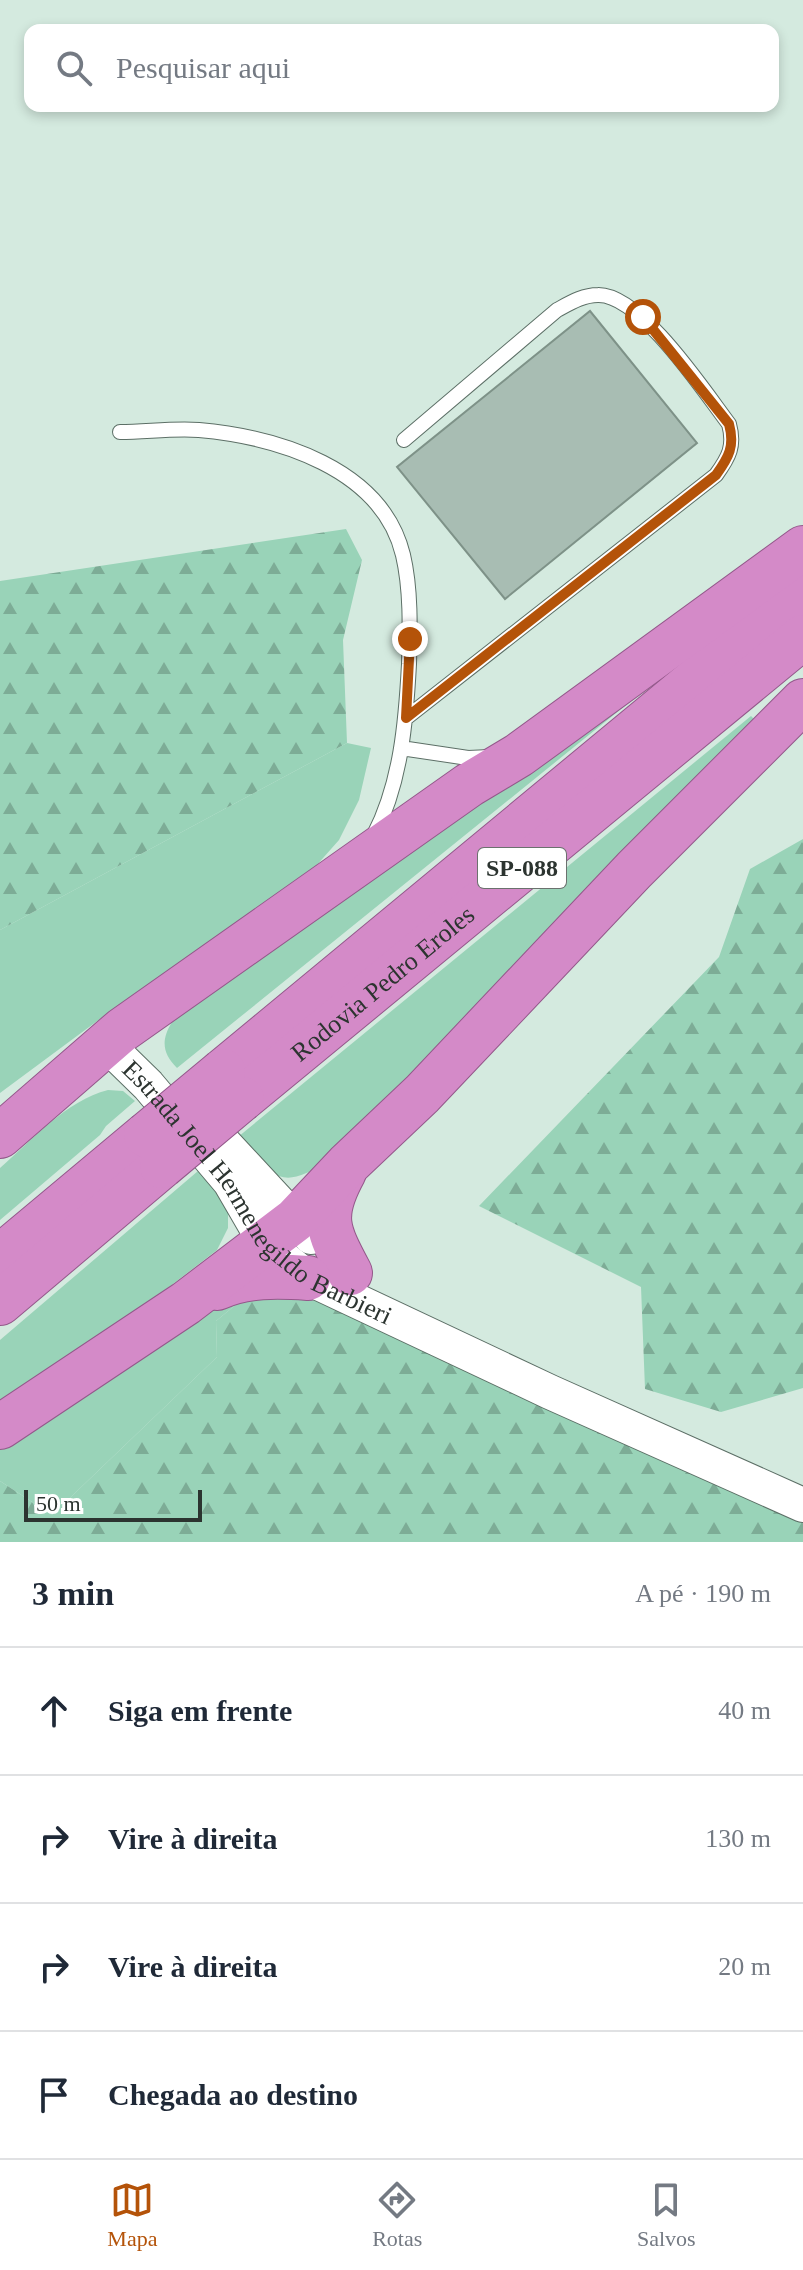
<!DOCTYPE html>
<html lang="pt">
<head>
<meta charset="utf-8">
<style>
	body { margin:0; font-family:"Times New Roman",serif; background:#f6f6f7; color:#1f2937 }
	.scale { position:absolute; left:24px; bottom:20px; width:178px; box-sizing:border-box; padding-left:8px; border:4px solid #2c3430; border-top:0; font-size:22px; line-height:28px; white-space:nowrap; color:#2c3430; -webkit-text-stroke:6px #fff; paint-order:stroke }
	.stop { position:absolute; width:24px; height:24px; margin:-18px; border:6px solid #b45309; border-radius:50%; background:#fff }
	.stop.end { background:#b45309; border-color:#fff; box-shadow:0 2px 8px #0008 }
	.list { margin:0; padding:0; list-style:none }
	h2 { display:flex; justify-content:space-between; align-items:center; height:104px; margin:0; padding:0 32px; font-size:34px }
	h2 small { font-size:26px; font-weight:400; color:#747a83 }
	.list li { display:grid; grid-template-columns:52px 1fr auto; gap:24px; align-items:center; box-sizing:border-box; height:128px; padding:0 32px; border-top:2px solid #e0e1e3 }
	.list b { display:block; font-size:30px; white-space:nowrap }
	.list em { font-size:26px; font-style:normal; color:#747a83 }
	.icon { flex:none; width:44px; height:44px; fill:none; stroke:currentColor; stroke-width:2; stroke-linecap:round; stroke-linejoin:round }
	.map { position:relative; flex:none; width:803px; height:1542px; overflow:hidden }
	.search { position:absolute; background:#fff; box-shadow:0 4px 12px #0003; left:24px; right:24px; top:24px; height:88px; display:flex; align-items:center; gap:20px; box-sizing:border-box; padding:0 28px; border-radius:16px; color:#747a83; font-size:30px }
	.sheet { height:616px; background:#fff }
	nav { display:flex; justify-content:space-around; align-items:center; box-sizing:border-box; height:112px; border-top:2px solid #e0e1e3; background:#fff; font-size:22px; color:#747a83 }
	nav a { display:grid; justify-items:center; gap:4px }
	nav .on { color:#b45309 }
	.map>svg:first-child { display:block }
	.grass { fill:#99d3b8 }
	.forest { fill:url(#forest-firs) }
	.building { fill:#a8bdb3; stroke:#7e9288; stroke-width:2 }
	.lines { fill:none; stroke-linecap:round; stroke-linejoin:round }
	.service-casing { stroke:#5c6f66; stroke-width:16 }
	.tertiary-casing { stroke:#5c6f66; stroke-width:36 }
	.trunk-casing { stroke:#93588a; stroke-width:46 }
	.service { stroke:#fff; stroke-width:14 }
	.tertiary { stroke:#fff; stroke-width:34 }
	.trunk { stroke:#d48ac8; stroke-width:44 }
	.trunk-bridge-casing { stroke:#93588a; stroke-width:46; stroke-linecap:butt }
	.trunk-bridge { stroke:#d48ac8; stroke-width:44 }
	.route { stroke:#b45309; stroke-width:10 }
	.labels { text-anchor:middle; stroke-width:6; stroke-linejoin:round; paint-order:stroke }
	.shield { fill:#fff; stroke:#6b716e; stroke-width:2 }
	.shield-label { font-size:24px; font-weight:bold; fill:#2c3430 }
	.street-label { font-size:26px; fill:#2c3430; stroke:#fff }
</style>
</head>
<body>
<div class="map">
<svg width="803" height="1542" viewBox="0 0 803 1542">
	<defs>
		<pattern id="forest-firs" width="22" height="20" patternUnits="userSpaceOnUse" patternTransform="scale(2)"><rect width="22" height="20" fill="#99d3b8"/><path d="M5 1l3.5 6h-7zM16 11l3.5 6h-7z" fill="#7dac96"/></pattern>
	</defs>
	<rect width="100%" height="100%" fill="#d4eadf"/>
	<path class="grass" d="M673,667L177,1068C162,1053 161,1040 172,1022Z
		M751,716L756,721L333,1159C278,1192 277,1179 238,1137Z
		M347,743L371,748L359,800L339,840L308,875L108,1013L0,1093V930Z
		M108,1090L123,1091L135,1101L106,1126L100,1135L0,1220V1168C33,1139 66,1101 108,1090Z
		M198,1171L218,1193L228,1211V1228L217,1250L121,1324L0,1408V1340Z
		M255,1289L216,1321L217,1357L52,1515L0,1481V1443L181,1319Z"/>
	<path class="forest" d="M346,529L362,560L343,640L347,743L0,930V581Z
		M803,839V1388L721,1412L645,1389L641,1287L479,1206L719,957L750,869Z
		M255,1289L303,1294L803,1511V1542H0V1481L52,1515L217,1357L216,1321Z"/>
	<path class="building" d="M590,311L697,443L505,599L397,467Z"/>
	<g class="lines">
		<defs>
			<path id="service" d="M120,432C146,432 173,428 199,430C277,437 382,468 403,555C411,589 410,628 409,664C406,721 401,783 374,835
				M404,440L557,310C570,303 583,295 598,295C640,294 704,391 729,424C735,446 729,457 716,475L406,718
				M401,748L468,758L490,757"/>
			<g id="tertiary">
				<path id="s1" d="M106,1044L148,1085L230,1182L266,1244L308,1278L550,1392L803,1505"/>
				<path d="M222,1141L311,1237"/>
			</g>
			<g id="trunk">
				<path d="M223,1071L803,591"/>
				<path id="s2" d="M242,1099L803,637"/>
				<path d="M0,1136L122,1030L469,785L519,755L803,548"/>
				<path d="M344,1172C320,1216 327,1230 350,1273"/>
				<path d="M0,1257L146,1135"/>
				<path d="M217,1288C246,1275 277,1276 308,1278"/>
				<path d="M0,1303L162,1166"/>
				<path d="M0,1427L186,1303L295,1220L347,1165L422,1094L634,870L803,701"/>
			</g>
		</defs>
		<use href="#service" class="service-casing"/>
		<use href="#tertiary" class="tertiary-casing"/>
		<use href="#trunk" class="trunk-casing"/>
		<use href="#service" class="service"/>
		<use href="#tertiary" class="tertiary"/>
		<use href="#trunk" class="trunk"/>
		<defs>
			<path id="trunk-bridge" d="M146,1135L223,1071
				M162,1166L242,1099"/>
		</defs>
		<use href="#trunk-bridge" class="trunk-bridge-casing"/>
		<use href="#trunk-bridge" class="trunk-bridge"/>
	</g>
	<g class="lines">
		<path class="route" d="M410,639L406,718L716,475C729,457 735,446 729,424L643,317"/>
	</g>
	<g class="labels">
		<rect class="shield" x="478" y="848" width="88" height="40" rx="6"/>
		<g class="shield-label">
			<text x="522" y="876">SP-088</text>
		</g>
		<g class="street-label">
			<text dy="9" stroke="none"><textPath href="#s2" startOffset="182">Rodovia Pedro Eroles</textPath></text>
			<text dy="9" stroke="none"><textPath href="#s1" startOffset="216">Estrada Joel Hermenegildo Barbieri</textPath></text>
		</g>
	</g>
</svg>
<div class="scale">50 m</div>
<div class="stop" style="left:643px;top:317px"></div>
<div class="stop end" style="left:410px;top:639px"></div>
<div class="search"><svg class="icon" aria-label="search" viewBox="0 0 24 24"><circle cx="10" cy="10" r="6"/><path d="M15 15l6 6"/></svg>Pesquisar aqui</div>
</div>
<section class="sheet">
<h2>3 min<small>A pé · 190 m</small></h2>
<ul class="list">
<li><svg class="icon" aria-label="ahead" viewBox="0 0 24 24"><path d="M12 20V5M6 11l6-6 6 6"/></svg><div><b>Siga em frente</b></div><em>40 m</em></li>
<li><svg class="icon" aria-label="right" viewBox="0 0 24 24"><path d="M7 20v-9h11M14 6l5 5-5 5"/></svg><div><b>Vire à direita</b></div><em>130 m</em></li>
<li><svg class="icon" aria-label="right" viewBox="0 0 24 24"><path d="M7 20v-9h11M14 6l5 5-5 5"/></svg><div><b>Vire à direita</b></div><em>20 m</em></li>
<li><svg class="icon" aria-label="arrive" viewBox="0 0 24 24"><path d="M6 21V4h12l-3 4 3 4H6"/></svg><div><b>Chegada ao destino</b></div></li>
</ul>
</section>
<nav>
<a class="on"><svg class="icon" aria-label="map" viewBox="0 0 24 24"><path d="M3 6l6-2 6 2 6-2v14l-6 2-6-2-6 2zM9 4v14M15 6v14"/></svg>Mapa</a>
<a><svg class="icon" aria-label="directions" viewBox="0 0 24 24"><path d="M12 3l9 9-9 9-9-9zM9 14v-3h6M13 9l2 2-2 2"/></svg>Rotas</a>
<a><svg class="icon" aria-label="saved" viewBox="0 0 24 24"><path d="M7 4h10v16l-5-4-5 4z"/></svg>Salvos</a>
</nav>
</body>
</html>
